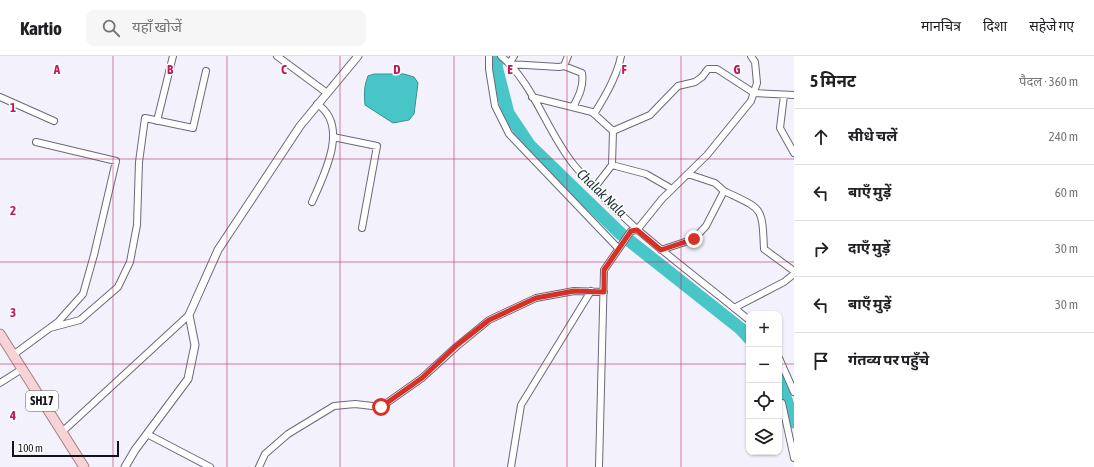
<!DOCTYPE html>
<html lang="hi">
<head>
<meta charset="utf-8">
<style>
	body { margin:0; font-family:"Asap Condensed","Noto Sans Devanagari",sans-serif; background:#f6f6f6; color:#202124 }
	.controls { position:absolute; right:12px; bottom:12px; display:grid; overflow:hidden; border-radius:8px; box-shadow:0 1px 3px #0004 }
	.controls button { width:36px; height:36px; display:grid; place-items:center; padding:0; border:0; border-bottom:1px solid #e0e0e0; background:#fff; color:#202124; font:20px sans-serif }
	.scale { position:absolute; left:12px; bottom:10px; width:107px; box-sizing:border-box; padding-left:4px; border:2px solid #141319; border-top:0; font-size:11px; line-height:14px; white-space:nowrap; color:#141319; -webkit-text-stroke:3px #fff; paint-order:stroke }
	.stop { position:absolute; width:12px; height:12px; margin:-9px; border:3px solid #d93025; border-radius:50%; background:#fff }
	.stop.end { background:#d93025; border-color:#fff; box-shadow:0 1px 4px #0008 }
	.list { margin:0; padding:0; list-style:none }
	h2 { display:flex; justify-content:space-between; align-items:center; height:52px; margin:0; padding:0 16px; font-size:17px }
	h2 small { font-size:13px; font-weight:400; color:#757577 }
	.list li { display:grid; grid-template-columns:26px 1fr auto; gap:12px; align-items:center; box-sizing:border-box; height:56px; padding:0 16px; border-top:1px solid #e0e0e0 }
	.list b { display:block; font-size:15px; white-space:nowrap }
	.list em { font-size:13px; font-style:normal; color:#757577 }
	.icon { flex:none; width:22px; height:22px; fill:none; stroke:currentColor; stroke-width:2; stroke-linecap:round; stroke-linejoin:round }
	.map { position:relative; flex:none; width:794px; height:411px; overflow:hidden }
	header { display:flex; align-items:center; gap:24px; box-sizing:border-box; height:56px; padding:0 20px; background:#fff; border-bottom:1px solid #e0e0e0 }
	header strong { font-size:19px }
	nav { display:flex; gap:22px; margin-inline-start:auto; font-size:14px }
	.search { width:280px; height:36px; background:#f6f6f6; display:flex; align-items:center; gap:10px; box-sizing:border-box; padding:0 14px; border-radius:8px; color:#757577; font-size:15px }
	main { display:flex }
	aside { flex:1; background:#fff }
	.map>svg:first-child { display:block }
	.water { fill:#48c6c7; stroke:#389093 }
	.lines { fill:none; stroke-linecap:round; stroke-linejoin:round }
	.river { stroke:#48c6c7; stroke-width:13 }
	.minor-casing { stroke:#6c6979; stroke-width:8 }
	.tertiary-casing { stroke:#6c6979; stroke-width:9 }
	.primary-casing { stroke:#a57d82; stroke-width:11 }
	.minor { stroke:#fff; stroke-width:6 }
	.tertiary { stroke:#fff; stroke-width:7 }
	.primary { stroke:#f8d3d6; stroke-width:9 }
	.route { stroke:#d93025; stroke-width:5 }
	.grid { fill:none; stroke:#c2185b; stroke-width:1; stroke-opacity:0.55 }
	.labels { text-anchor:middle; stroke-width:3; stroke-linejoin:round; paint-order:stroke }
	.shield { fill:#fff; stroke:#5a5a5e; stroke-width:1 }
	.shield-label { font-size:12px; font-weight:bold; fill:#141319 }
	.water-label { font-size:14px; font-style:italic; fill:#1d3232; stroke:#fff }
	.grid-label { font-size:13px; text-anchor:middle; font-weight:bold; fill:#c2185b; stroke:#fff; stroke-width:3; stroke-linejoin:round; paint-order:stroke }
</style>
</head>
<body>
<header>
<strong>Kartio</strong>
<div class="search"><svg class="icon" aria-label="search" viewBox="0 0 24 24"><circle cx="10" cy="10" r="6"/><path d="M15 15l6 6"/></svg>यहाँ खोजें</div>
<nav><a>मानचित्र</a><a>दिशा</a><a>सहेजे गए</a></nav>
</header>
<main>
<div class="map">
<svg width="794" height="411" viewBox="0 0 794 411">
	<rect width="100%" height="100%" fill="#f3f1fc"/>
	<path class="water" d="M374,18H404L414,21L418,27L414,58L409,64L393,67L365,49C364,38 364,30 368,20Z"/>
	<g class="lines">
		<path class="river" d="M499,0L496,10L508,57L530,90L621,178L741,273L749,282
			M779,324L794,366"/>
		<defs>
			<path id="minor" d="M277,0L327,37
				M489,0V13L495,50L509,78L618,192
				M501,0C534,28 547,76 574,109C624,170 689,214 749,264
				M514,0L509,8L559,11L564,10L568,0
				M564,10L582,17C584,30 579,40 573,51
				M784,39L780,72L794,97
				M0,41L54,65
				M532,41L592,56L613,75L612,109L595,131
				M594,58C605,41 617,21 621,0
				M157,65L173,0
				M613,75L650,59L678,30L695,26L702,21L708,13H717L754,37L794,39
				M333,81L377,90L362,172
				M612,109L646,118L672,133
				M724,135C763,154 762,149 764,193L794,215
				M312,146C324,119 350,69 317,48
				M661,194L694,183L706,170L724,135L715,127L688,118
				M734,252L784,226L794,218
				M50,272L80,264L118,231L130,206L137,169L139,106L145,62L193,72L206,15
				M13,299L58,266L83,238L94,199L116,105L36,86
				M779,302L794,336
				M0,327L22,313
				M782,347L794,402
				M62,376L189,259
				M147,378L210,411
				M259,411L265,398L288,378L334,350L355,348L381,351L422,322L456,291L489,264L536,242L574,235L604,236
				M511,411L521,349L591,235
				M599,411L604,214L631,175L637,174L662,143L707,99L751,45L757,27L755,6L751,0"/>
			<path id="tertiary" d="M125,411L135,394L188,323L195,289L189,259L218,194L300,70L358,0"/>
			<path id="primary" d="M0,278L84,411"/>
		</defs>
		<use href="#minor" class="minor-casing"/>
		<use href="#tertiary" class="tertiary-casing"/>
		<use href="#primary" class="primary-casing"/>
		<use href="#minor" class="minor"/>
		<use href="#tertiary" class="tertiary"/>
		<use href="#primary" class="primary"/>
	</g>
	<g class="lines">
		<path class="route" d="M381,351L422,322L456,290L489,264L536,242L574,235L604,236V214L631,175L637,174L661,194L694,183"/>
	</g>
	<path class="grid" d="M113,0V411M227,0V411M340,0V411M454,0V411M567,0V411M681,0V411M0,103H794M0,206H794M0,308H749M779,308H794"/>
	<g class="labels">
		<rect class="shield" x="26" y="335" width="32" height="20" rx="3"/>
		<g class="shield-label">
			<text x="42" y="349">SH17</text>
		</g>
		<g class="water-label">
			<text transform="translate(602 137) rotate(44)" y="5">Chalak Nala</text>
		</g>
	</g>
	<g class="grid-label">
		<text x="57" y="18">A</text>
		<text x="170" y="18">B</text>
		<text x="284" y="18">C</text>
		<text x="397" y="18">D</text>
		<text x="510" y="18">E</text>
		<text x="624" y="18">F</text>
		<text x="737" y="18">G</text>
		<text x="13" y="56">1</text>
		<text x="13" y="159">2</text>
		<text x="13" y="261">3</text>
		<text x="13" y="364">4</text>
	</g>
</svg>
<div class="controls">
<button>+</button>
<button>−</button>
<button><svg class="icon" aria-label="locate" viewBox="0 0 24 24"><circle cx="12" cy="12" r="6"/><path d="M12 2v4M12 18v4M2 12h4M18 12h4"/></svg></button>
<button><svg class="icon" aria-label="layers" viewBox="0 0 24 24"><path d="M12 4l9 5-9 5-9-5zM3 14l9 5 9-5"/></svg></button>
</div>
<div class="scale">100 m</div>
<div class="stop" style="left:381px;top:351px"></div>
<div class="stop end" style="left:694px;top:183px"></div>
</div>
<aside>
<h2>5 मिनट<small>पैदल · 360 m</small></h2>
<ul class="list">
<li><svg class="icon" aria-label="ahead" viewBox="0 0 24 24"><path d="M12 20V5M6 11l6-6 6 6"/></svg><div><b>सीधे चलें</b></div><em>240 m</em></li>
<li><svg class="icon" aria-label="left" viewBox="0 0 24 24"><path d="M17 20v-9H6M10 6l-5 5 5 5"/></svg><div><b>बाएँ मुड़ें</b></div><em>60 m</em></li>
<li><svg class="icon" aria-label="right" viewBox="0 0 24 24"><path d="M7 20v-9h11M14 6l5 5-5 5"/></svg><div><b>दाएँ मुड़ें</b></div><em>30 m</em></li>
<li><svg class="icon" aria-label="left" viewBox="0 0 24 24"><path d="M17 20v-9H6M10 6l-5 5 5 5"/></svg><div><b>बाएँ मुड़ें</b></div><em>30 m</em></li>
<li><svg class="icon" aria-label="arrive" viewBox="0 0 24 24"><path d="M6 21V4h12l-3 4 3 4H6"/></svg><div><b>गंतव्य पर पहुँचे</b></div></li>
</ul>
</aside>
</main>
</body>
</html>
